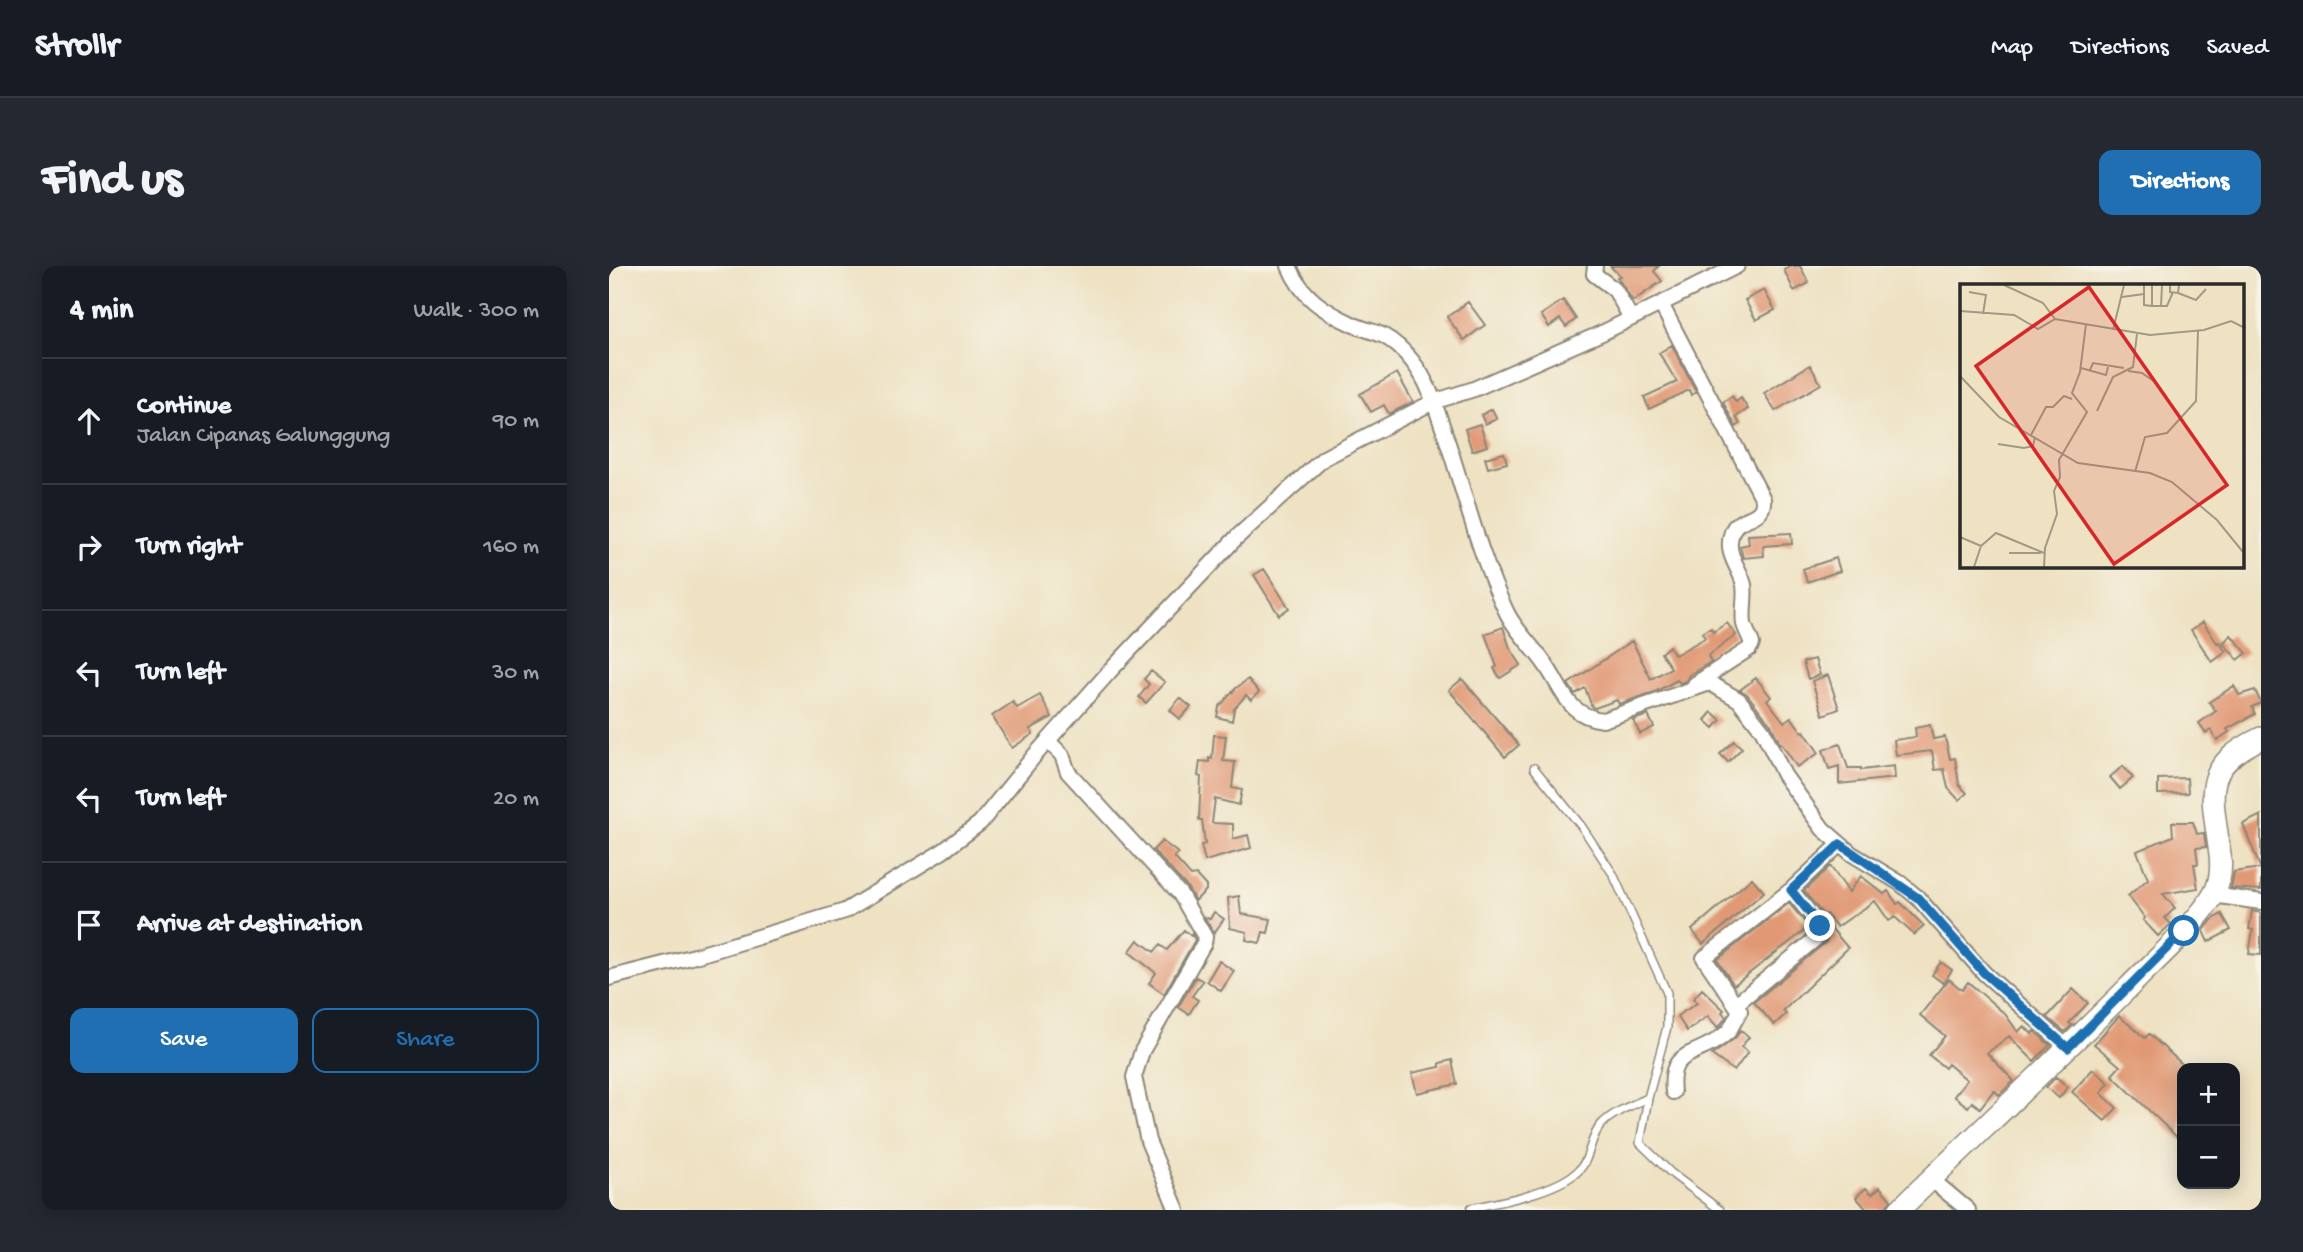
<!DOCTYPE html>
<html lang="en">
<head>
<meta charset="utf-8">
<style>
	body { margin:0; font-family:"Gochi Hand",sans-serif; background:#242831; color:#f1f3f6 }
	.controls { position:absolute; right:21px; bottom:21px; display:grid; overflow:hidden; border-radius:14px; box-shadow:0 4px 18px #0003 }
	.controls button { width:63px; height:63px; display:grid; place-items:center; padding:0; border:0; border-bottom:2px solid #363941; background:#171b24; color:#f1f3f6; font:35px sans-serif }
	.stop { position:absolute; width:21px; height:21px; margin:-16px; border:5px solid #1f6fb2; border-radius:50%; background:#fff }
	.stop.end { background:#1f6fb2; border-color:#fff; box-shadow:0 2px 7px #0008 }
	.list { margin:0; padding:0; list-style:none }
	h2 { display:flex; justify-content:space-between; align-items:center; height:91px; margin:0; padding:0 28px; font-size:30px }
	h2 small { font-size:23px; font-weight:400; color:#9ea1a6 }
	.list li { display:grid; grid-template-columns:46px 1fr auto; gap:21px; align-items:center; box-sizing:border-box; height:126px; padding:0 28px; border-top:2px solid #363941 }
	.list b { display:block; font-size:26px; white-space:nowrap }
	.list p { margin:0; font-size:23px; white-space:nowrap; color:#9ea1a6 }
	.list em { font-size:23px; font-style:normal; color:#9ea1a6 }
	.actions { display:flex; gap:14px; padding:21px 28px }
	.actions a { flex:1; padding:16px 0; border:2px solid #1f6fb2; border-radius:14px; text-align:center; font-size:24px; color:#1f6fb2 }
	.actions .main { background:#1f6fb2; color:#fff }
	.icon { flex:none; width:38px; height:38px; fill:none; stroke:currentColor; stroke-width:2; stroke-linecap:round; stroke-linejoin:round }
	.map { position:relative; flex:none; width:1652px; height:944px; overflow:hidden; border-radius:14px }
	header { display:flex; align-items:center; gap:42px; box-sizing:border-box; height:98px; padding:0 35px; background:#171b24; border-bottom:2px solid #363941 }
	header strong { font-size:33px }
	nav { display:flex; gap:38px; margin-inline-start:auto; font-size:24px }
	.intro { display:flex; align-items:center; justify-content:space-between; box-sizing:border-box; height:168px; padding:0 42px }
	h1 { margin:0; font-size:49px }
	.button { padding:18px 32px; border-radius:14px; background:#1f6fb2; color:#fff; font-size:24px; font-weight:700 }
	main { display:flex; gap:42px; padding:0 42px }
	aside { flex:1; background:#171b24; border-radius:14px; box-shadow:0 4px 18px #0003 }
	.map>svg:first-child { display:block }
	.building { fill:#e19975 }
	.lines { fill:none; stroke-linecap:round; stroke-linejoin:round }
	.lane-casing { stroke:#8c8677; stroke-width:10 }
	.street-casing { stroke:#8c8677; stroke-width:18 }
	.secondary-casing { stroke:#8c8677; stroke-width:24 }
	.lane { stroke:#fff; stroke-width:7 }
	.street { stroke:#fff; stroke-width:14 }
	.secondary { stroke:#fff; stroke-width:21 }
	.route { stroke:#1f6fb2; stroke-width:9 }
	.inset-road { fill:none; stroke:#a09986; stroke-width:2 }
	.view { fill:#d62828; fill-opacity:0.15; stroke:#d62828; stroke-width:3.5 }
	.inset-edge { fill:none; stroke:#2b2b2b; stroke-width:3.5 }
</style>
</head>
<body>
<header>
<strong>Strollr</strong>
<nav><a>Map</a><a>Directions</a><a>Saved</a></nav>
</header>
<div class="intro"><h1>Find us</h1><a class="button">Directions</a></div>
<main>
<aside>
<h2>4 min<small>Walk · 300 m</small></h2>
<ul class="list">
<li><svg class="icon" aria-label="ahead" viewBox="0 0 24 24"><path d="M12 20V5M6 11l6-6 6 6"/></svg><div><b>Continue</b><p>Jalan Cipanas Galunggung</p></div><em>90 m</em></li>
<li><svg class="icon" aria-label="right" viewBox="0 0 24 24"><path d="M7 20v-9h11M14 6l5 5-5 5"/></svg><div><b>Turn right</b></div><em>160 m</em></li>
<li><svg class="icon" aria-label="left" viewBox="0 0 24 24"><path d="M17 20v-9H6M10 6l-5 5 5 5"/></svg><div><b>Turn left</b></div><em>30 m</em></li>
<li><svg class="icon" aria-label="left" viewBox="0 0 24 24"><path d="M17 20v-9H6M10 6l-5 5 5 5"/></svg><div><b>Turn left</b></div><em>20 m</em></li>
<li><svg class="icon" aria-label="arrive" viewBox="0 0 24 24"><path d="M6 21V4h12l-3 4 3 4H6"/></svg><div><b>Arrive at destination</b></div></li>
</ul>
<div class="actions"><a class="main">Save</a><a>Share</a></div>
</aside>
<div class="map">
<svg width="1652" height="944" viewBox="0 0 1652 944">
	<rect width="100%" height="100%" fill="#f7f3e8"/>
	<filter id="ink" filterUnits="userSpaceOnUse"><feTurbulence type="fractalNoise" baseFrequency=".0143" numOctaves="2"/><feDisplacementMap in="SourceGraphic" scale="14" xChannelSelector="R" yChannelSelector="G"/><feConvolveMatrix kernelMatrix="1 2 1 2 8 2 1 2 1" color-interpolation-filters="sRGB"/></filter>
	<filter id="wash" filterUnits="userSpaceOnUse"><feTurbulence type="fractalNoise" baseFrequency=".00686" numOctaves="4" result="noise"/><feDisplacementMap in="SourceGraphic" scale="28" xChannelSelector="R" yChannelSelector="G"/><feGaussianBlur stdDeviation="1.57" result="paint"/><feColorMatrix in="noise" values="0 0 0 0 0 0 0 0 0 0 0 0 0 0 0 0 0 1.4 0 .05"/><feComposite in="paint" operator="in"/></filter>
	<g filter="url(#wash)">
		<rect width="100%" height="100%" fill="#eee2c3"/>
		<g id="blocks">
			<path class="building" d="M1001,0H1050L1045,5L1053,15L1024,35L1008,11L1011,10Z
				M1183,0H1191L1200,17L1185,25L1175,4Z
				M1155,24L1166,44L1147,54L1136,34Z
				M954,34L967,53L957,61L951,53L940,61L932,49Z
				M859,36L876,59L855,74L838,51Z
				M1063,79L1087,126L1082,129L1080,124L1040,143L1035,131L1068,116L1050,87Z
				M1201,99L1212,118L1166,145L1155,127Z
				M788,107L804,136L780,148L775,139L762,146L751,128Z
				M1123,130L1127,136L1132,132L1139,143L1127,151L1131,158L1127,161L1114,136Z
				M883,143L888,153L876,158L872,149Z
				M871,158L878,180L863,185L856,163Z
				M895,187L898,197L879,202L876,192Z
				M1182,267L1183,278L1154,280L1155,290L1134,292L1131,280L1140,278L1139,269Z
				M1227,292L1231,305L1198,316L1194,303Z
				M655,303L680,342L670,349L645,309Z
				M1594,356L1608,377L1610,376L1617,386L1603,396L1582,364Z
				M1118,357L1127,369L1099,390L1102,396L1080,409L1077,415L1071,417L1068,414L1046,426L1010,438L1008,434L986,442L983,441L976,422L966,428L959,418L1023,375L1042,413L1062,402L1052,387L1060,380L1066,389L1096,372L1093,367L1102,362L1104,366Z
				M894,361L901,382L912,399L891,412L885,402L888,401L876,368Z
				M1622,369L1638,387L1629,394L1614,377Z
				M1206,393L1211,409L1199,413L1194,396Z
				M542,405L556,416L537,437L530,431L540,418L535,413Z
				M1219,409L1230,443L1214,449L1203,415Z
				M1147,412L1162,431L1158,434L1175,456L1182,451L1193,466L1195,465L1210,487L1188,501L1172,477L1171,478L1162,459L1138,428L1131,424Z
				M639,413L650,426L642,434L637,429L625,443L623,455L608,451L610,441L626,423Z
				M853,413L910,479L896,491L840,424Z
				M1625,420L1630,429L1646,424L1652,437L1643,441L1646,448L1618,463L1620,466L1608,474L1602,464L1597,467L1590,457L1607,445L1600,436Z
				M431,429L443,451L421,463L424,468L403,482L383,450L404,436L408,442Z
				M571,432L582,441L571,453L561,444Z
				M1103,446L1112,454L1105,462L1096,454Z
				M1039,449L1045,461L1031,468L1024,454Z
				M1321,459L1324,473L1336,471L1341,493L1346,492L1350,519L1358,527L1350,534L1339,522L1335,503L1326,504L1323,485L1287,489L1285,474L1307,471L1306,462Z
				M605,469L617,470L614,495L626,496L623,522L633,524L630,539L606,533L603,557L624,558V573L639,569L642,582L596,595L592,579L596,578L593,554H590L592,511L589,510L591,495L600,496V492L603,493Z
				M1125,475L1133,482L1119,496L1111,488Z
				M1231,478L1239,502H1252V504L1285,500L1286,512L1230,518V500L1220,503L1214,484Z
				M1514,500L1524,512L1511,523L1501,511Z
				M1578,512L1579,527L1549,528V513Z
				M1652,549V601H1651L1634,558Z
				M1563,556H1584L1588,568L1595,567L1597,581L1587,582L1589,598H1585L1589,622L1554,628L1566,642L1556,652L1562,658L1549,670L1534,654L1536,652L1519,630L1539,613L1528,585L1564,570Z
				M553,575L569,587L565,591L582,610L587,609L597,620V624L586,635L578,621L544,584Z
				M1221,600L1240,626L1252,610L1275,628L1279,625L1288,638L1291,636L1315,660L1305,669L1286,651L1280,655L1266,635L1228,661L1217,648L1215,650L1195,625Z
				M1652,602V624L1622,622L1625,606Z
				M1143,612L1155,626L1094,678L1083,664Z
				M630,630L632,648L662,653L659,667L654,666L651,677L637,674L638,666L621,662L619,632Z
				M1180,637L1200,661L1125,719L1108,694Z
				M1643,645L1652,647V689L1640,688L1644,664L1640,663Z
				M605,646L615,653L605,667L595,651L601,653Z
				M1613,648L1622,664L1599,676L1594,665L1603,654Z
				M1222,662L1239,682L1174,745L1177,748L1165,759L1145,736L1217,676Z
				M575,664L582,670L583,668L586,674L555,728L540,717L547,707L520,686L529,674L545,686L551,679L558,684Z
				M610,695L625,705L612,725L598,715Z
				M1332,696L1343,704L1334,717L1323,709Z
				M587,711L594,715L583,730L589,734L580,748L569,741Z
				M1340,713L1353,724L1359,716L1396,748L1409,766L1415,760L1423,768L1425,765L1441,779L1425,795L1400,770L1378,787L1405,815L1390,829L1385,824L1371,842L1363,836L1359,841L1345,830L1358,814L1339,798L1336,802L1320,789L1336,770L1311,749Z
				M1093,723L1115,744L1113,746L1117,751L1109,762L1099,750L1078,765L1068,750L1088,737L1084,733Z
				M1464,723L1479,737L1460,757L1463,759L1456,766L1438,751Z
				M1510,750L1536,772L1540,768L1573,798V876L1503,809L1511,800L1485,778Z
				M1132,764L1140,771L1132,781L1139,786L1125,805L1103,789L1126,772Z
				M843,794L848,818L808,827L803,807L831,801V797Z
				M1484,803L1500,817L1492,827L1508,842L1496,855L1463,826Z
				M1447,811L1459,821L1450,832L1437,821Z
				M1271,921L1282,934L1274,944H1258L1247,931L1257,922L1263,928Z"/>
		</g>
	</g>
	<g filter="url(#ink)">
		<use href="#blocks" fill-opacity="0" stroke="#8c8677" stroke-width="2"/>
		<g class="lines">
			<defs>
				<path id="lane" d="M925,502L973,561L1004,608L1058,727V761L1039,832L1031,877L1062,907L1111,944
					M862,942C892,936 945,926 968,906C982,894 980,872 992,859C1004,846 1023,839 1039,832"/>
				<path id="street" d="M680,0C693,32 715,45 745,59C754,63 765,65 775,70C796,82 812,104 821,126C850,199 864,277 898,347C907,365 924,381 936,398C954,423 958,450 994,454L1101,417L1130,434L1154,465L1175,509L1214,563L1243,588L1291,617L1309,632L1375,707L1459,782
					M986,0L985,8L1006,24L1022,52
					M1052,38L1154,233C1156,256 1128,249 1123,266C1115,288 1131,301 1135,319C1137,331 1133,345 1135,358C1137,365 1141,371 1143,378L1140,383L1086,418
					M439,475L453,489L459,506L571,628L596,671L595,677L533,785L525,811L539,875L568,944
					M1604,629L1652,636
					M0,712L86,690L236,645L334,585L371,557L426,489L501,405L627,272L715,192L824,136L865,123L995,66L1128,0
					M1127,738L1211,669V660L1182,624
					M1064,826C1059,782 1087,792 1114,770L1120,765L1131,745L1095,692L1182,624L1231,578
					M1322,913L1359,944"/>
				<path id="secondary" d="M1290,944C1366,870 1444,797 1519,722C1544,696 1588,658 1605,628C1613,613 1613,598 1610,581C1602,524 1593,501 1652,472"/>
			</defs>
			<use href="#lane" class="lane-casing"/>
			<use href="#street" class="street-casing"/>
			<use href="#secondary" class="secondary-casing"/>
			<use href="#lane" class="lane"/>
			<use href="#street" class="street"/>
			<use href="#secondary" class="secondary"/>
		</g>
	</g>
	<g class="lines" filter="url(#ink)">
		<path class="route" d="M1211,660L1182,624L1231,578L1309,632L1375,707L1459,782L1575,665"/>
	</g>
	<g transform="translate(1351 18)">
		<rect width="284" height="284" fill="#eee2c3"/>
		<path class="inset-road" d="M44,1L83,19L95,35M184,1V21L192,22M192,1V22H207L213,8M210,1V8L218,9L219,1M9,8L26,11L23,30M218,9L236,16L246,5M162,13L184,10M201,22L202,1M0,27L54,31L78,45L95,35L190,51L244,46L271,37L283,43M153,46L164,1M121,84L146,91L148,83M130,86L133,79L164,84M168,87L182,89L195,98M0,92L39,133L118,179L190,189L212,198L257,236L283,268M137,127L153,93L173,83L177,50M71,151L86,123H93L104,112L112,115M38,160L64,164L73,162L75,153M175,188L185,153L207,149L236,117L238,46M0,253L21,262L36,249L84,269M49,269H81M14,283L21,262M84,283L85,264L97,230L94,207L100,193L99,176L127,128L112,109L120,88L126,40"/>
		<path class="view" d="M129,3L267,201L154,280L16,82Z"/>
		<rect width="284" height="284" class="inset-edge"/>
	</g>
</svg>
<div class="controls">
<button>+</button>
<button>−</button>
</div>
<div class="stop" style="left:1575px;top:665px"></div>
<div class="stop end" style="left:1211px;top:660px"></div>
</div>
</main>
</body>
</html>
